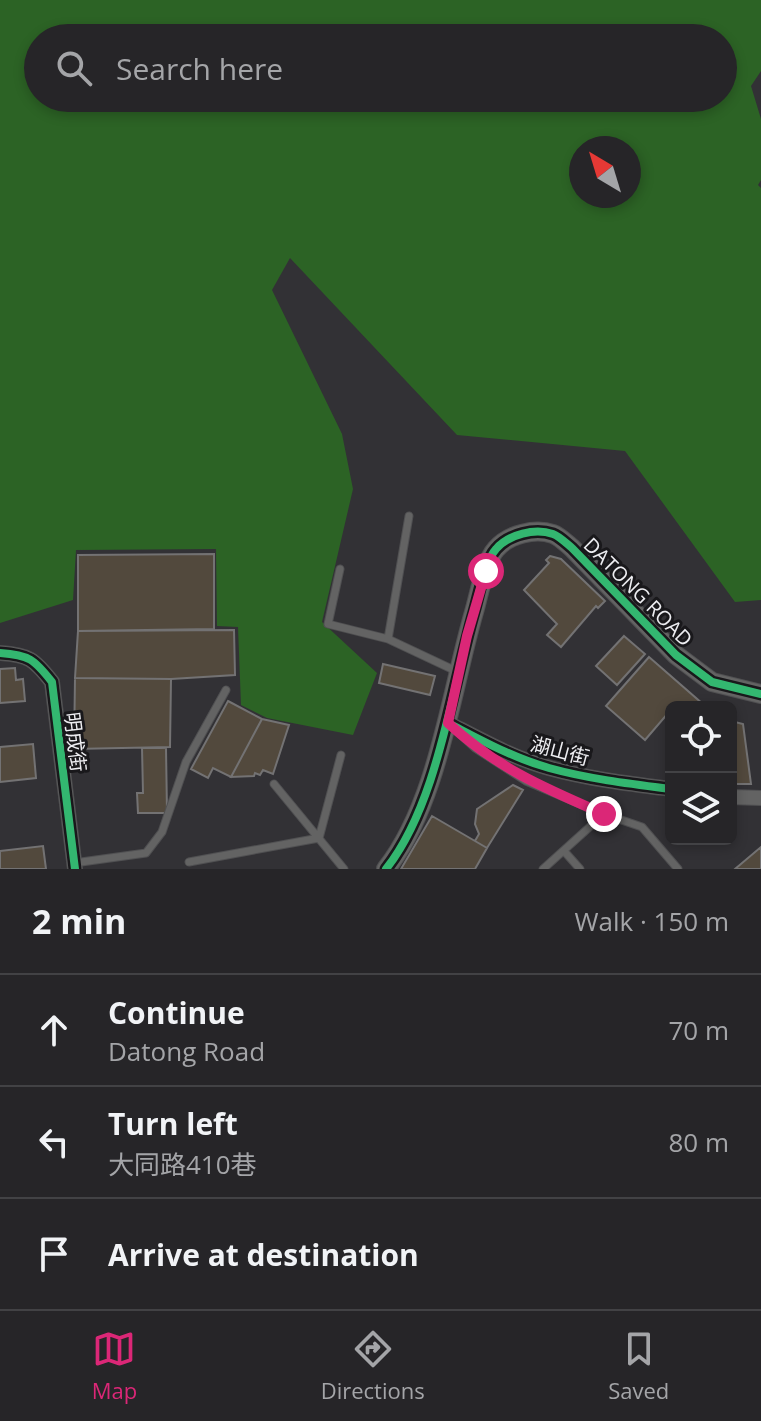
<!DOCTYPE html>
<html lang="en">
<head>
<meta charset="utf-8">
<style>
	body { margin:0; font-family:"Open Sans","Noto Sans TC",sans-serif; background:#323134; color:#f1f3f6 }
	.controls { position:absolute; right:24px; bottom:24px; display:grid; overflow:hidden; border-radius:12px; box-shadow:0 4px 12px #0003 }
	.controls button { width:72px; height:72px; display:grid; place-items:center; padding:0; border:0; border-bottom:2px solid #424245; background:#262528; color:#f1f3f6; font:40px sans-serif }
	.compass { position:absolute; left:569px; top:136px; width:72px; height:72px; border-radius:50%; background:#262528; box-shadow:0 4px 12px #0003; rotate:322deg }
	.stop { position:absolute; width:24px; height:24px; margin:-18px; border:6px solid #db2777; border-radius:50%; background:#fff }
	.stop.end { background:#db2777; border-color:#fff; box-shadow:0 2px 8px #0008 }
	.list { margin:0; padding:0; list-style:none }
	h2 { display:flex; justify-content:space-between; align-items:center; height:104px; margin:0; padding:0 32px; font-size:34px }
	h2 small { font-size:26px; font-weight:400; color:#a4a5a8 }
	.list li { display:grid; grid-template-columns:52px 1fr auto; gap:24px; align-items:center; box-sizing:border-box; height:112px; padding:0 32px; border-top:2px solid #424245 }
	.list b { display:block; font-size:30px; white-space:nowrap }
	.list p { margin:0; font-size:26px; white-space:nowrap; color:#a4a5a8 }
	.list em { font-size:26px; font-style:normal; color:#a4a5a8 }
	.icon { flex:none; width:44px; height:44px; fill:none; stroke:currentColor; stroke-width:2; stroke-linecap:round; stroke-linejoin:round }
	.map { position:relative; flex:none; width:761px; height:869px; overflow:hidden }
	.search { position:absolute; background:#262528; box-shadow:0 4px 12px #0003; left:24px; right:24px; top:24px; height:88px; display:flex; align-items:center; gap:20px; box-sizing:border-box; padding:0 28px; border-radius:44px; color:#a4a5a8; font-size:30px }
	.sheet { height:440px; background:#262528 }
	nav { display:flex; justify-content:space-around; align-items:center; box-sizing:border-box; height:112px; border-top:2px solid #424245; background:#262528; font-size:22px; color:#a4a5a8 }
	nav a { display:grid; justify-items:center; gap:4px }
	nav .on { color:#db2777 }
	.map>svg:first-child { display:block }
	.forest { fill:#2c6325; fill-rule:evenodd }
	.building { fill:#52493d; stroke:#737273; stroke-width:2 }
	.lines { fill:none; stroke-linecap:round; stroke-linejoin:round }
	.service-casing { stroke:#505052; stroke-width:9 }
	.minor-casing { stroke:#505052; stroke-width:16 }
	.tertiary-casing { stroke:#505052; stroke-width:20 }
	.service { stroke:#636363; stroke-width:7 }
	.minor { stroke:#636363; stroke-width:14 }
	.tertiary { stroke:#636363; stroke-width:18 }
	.cycleway-casing { stroke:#19181b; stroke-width:13 }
	.cycleway { stroke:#33b770; stroke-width:8 }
	.route { stroke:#db2777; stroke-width:10 }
	.labels { text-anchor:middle; stroke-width:6; stroke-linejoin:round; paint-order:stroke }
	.street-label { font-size:20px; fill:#ededf1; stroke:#19181b }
</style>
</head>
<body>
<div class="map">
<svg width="761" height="869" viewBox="0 0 761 869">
	<rect width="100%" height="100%" fill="#323135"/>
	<path class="forest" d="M0,0H761V71L751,86L761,119V180L758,185L761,188V600L735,602L625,451L457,435L290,258L272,290L342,434L353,489L322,622L377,673L353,735L267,718L241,705L238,627L217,626L216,549L76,550L73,600L0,623ZM38,38H723V98H38ZM581,148H629V196H581Z"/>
	<path class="building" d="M214,554V629L78,631V555Z
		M550,556L561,559L605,601L598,608L596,606L561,647L547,635L557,624L524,590L549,563L546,560Z
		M234,630L235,675L171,679L75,678L78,631Z
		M624,636L645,654L617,685L596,666Z
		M649,657L704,705L671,707V714L669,712L645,740L606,706Z
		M383,664L435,676L430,695L379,683Z
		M15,668L16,680L23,679L25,701L0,703V669Z
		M75,678L171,679L170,747L74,749Z
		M228,701L262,719L231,777L213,768L208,778L191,769Z
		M262,719L289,725L273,774L263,770L260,775L255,773L254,776L231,777Z
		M731,721L743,724L751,784H731Z
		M33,744L36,778L0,782V747Z
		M142,748H166L167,813H138L137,793H143Z
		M513,785L523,790L487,848L475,841L479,834L475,824L477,809Z
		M432,816L487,848L475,869H401Z
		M43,846L46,869H0V851Z
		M761,847V869H735Z"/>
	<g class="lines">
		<defs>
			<path id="service" d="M340,569L328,624L388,639L456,671
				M388,639L409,516
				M461,735L475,748L526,781L604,814L642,827L678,869
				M274,784L344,869
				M564,851L580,869
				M189,862L319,838L341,755
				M74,863L146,853L162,832L186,762L226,690
				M543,869L604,814"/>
			<path id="minor" d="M0,653C29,655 34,659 52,682L75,869
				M448,723C481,740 513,758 549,768C589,779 631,784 671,789
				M731,797L761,798"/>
			<path id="tertiary" d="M386,869C438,803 451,691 474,612C479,595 485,561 496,549C509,534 535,528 553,534C559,536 566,543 572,548L676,655L712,682L761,694"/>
		</defs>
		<use href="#service" class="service-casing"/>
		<use href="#minor" class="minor-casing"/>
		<use href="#tertiary" class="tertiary-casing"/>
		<use href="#service" class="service"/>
		<use href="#minor" class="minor"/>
		<use href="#tertiary" class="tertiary"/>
		<defs>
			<path id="cycleway" d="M0,653C29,655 34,659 52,682L75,869
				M448,723C481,740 513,758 549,768C589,779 631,784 671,789
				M386,869C438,803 451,691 474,612C479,595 485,561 496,549C509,534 535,528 553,534C559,536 566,543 572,548L676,655L712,682L761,694"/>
		</defs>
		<use href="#cycleway" class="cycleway-casing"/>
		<use href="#cycleway" class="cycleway"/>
	</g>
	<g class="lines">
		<path class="route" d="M486,571L467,636L448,723C497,768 544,788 604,814"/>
	</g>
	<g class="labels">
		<g class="street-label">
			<text transform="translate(638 592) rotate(45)" y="7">DATONG ROAD</text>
			<text transform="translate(75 742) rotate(83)" y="7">明成街</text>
			<text transform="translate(560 751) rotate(15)" y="7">湖山街</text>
		</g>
	</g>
</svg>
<div class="controls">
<button><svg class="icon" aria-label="locate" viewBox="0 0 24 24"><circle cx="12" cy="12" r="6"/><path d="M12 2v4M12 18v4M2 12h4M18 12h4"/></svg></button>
<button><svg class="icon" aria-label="layers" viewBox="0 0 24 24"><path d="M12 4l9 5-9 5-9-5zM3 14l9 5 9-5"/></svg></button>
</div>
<svg class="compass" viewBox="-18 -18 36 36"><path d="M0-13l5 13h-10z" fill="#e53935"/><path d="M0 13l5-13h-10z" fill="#a4a5a8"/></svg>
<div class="stop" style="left:486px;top:571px"></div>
<div class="stop end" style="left:604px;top:814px"></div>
<div class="search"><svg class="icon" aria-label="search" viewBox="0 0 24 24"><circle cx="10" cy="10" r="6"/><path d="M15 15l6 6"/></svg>Search here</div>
</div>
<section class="sheet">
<h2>2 min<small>Walk · 150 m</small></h2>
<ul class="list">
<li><svg class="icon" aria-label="ahead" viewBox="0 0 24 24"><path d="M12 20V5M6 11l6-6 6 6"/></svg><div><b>Continue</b><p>Datong Road</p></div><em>70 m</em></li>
<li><svg class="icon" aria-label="left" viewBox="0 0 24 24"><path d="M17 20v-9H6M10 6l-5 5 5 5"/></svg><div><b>Turn left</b><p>大同路410巷</p></div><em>80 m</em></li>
<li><svg class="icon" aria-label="arrive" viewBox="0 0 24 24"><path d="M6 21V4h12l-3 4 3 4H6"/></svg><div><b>Arrive at destination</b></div></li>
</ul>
</section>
<nav>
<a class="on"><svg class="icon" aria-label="map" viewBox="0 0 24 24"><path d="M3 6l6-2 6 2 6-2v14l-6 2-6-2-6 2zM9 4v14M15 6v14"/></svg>Map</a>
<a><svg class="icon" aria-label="directions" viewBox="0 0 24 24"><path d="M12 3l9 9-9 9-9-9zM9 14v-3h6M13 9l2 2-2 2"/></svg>Directions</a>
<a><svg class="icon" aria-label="saved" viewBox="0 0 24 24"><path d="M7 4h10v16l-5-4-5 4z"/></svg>Saved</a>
</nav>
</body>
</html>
